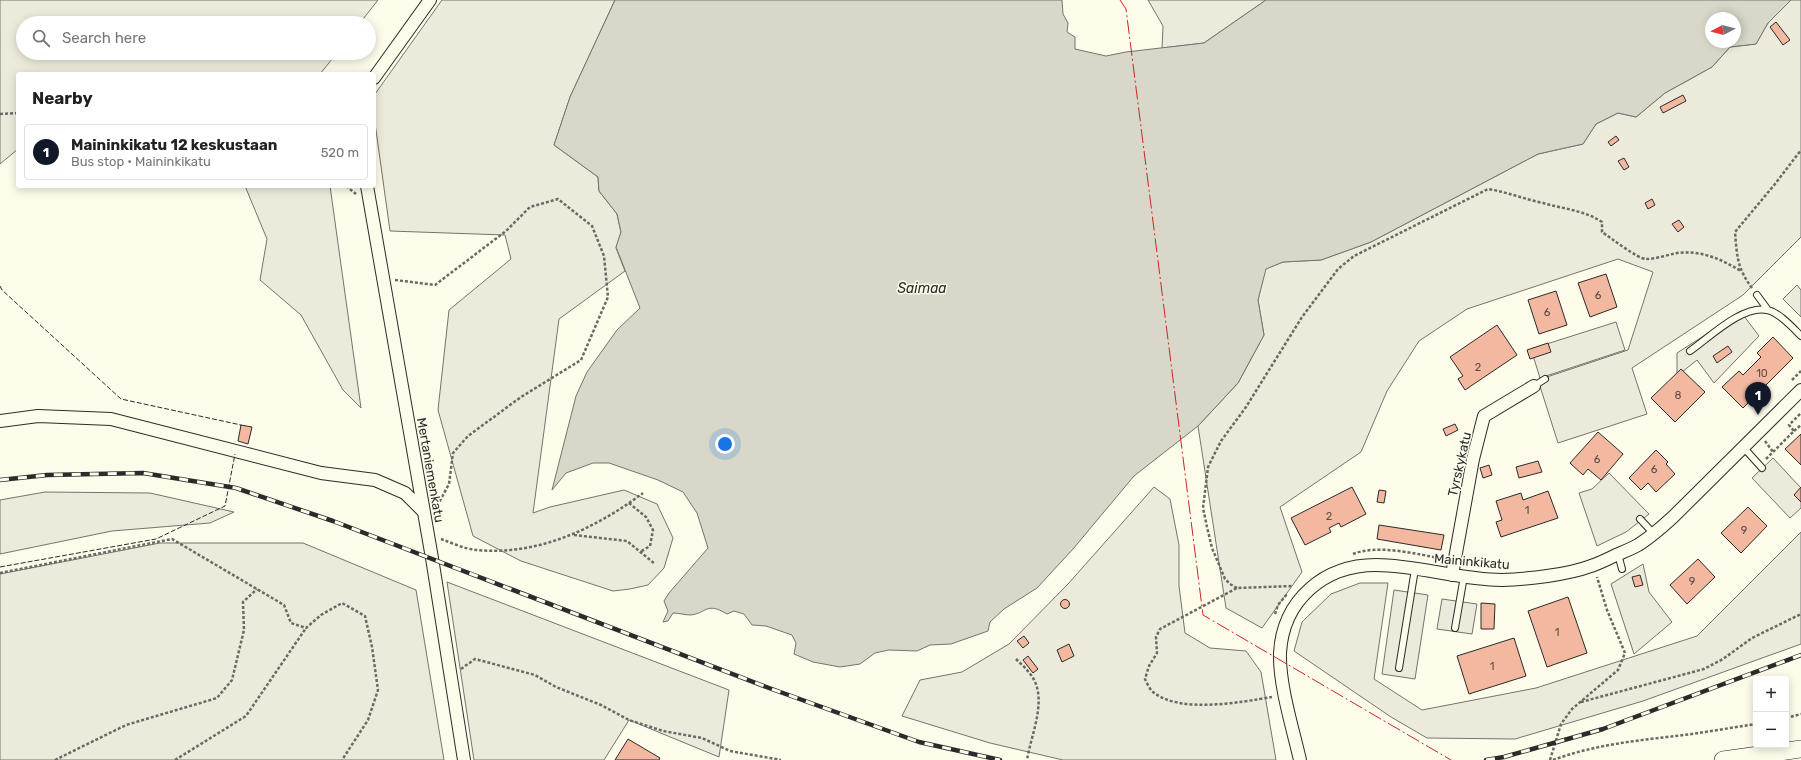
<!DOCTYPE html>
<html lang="en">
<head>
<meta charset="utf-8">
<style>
	body { margin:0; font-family:Rubik,sans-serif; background:#f6f6f6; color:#222 }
	.controls { position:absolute; right:12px; bottom:12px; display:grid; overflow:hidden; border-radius:4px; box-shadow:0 2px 10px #0003 }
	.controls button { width:36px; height:36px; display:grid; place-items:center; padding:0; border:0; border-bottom:1px solid #e0e0e0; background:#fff; color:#222; font:20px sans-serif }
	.compass { position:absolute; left:1705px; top:12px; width:36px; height:36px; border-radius:50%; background:#fff; box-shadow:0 2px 10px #0003; rotate:263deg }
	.you { position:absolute; left:725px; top:444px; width:14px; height:14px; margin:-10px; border:3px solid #fff; border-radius:50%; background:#1a73e8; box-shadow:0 0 0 6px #1a73e833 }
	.badge { display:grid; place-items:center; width:26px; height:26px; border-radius:50%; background:#111827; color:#fff; font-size:13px; font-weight:700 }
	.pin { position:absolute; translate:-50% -33px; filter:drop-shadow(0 1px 2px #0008) }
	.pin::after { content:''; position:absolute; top:21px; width:14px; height:12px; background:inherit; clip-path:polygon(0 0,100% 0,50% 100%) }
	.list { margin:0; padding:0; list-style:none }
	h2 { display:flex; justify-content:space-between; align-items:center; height:52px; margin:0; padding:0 16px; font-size:17px }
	h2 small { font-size:13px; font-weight:400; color:#767676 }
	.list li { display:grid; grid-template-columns:26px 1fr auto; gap:12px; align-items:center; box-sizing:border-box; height:56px; margin:0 8px 8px; padding:0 8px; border:1px solid #e0e0e0; border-radius:4px }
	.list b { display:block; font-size:15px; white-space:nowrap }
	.list p { margin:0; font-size:13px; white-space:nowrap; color:#767676 }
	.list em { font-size:13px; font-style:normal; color:#767676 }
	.icon { flex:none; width:22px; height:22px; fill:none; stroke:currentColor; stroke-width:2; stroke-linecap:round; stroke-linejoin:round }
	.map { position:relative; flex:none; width:1801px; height:760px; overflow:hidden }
	.search { position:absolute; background:#fff; box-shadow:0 2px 10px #0003; left:16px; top:16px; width:360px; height:44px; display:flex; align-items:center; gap:10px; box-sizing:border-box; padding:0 14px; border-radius:22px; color:#767676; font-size:15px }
	.panel { position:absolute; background:#fff; box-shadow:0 2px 10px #0003; left:16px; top:72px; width:360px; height:116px; border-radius:4px }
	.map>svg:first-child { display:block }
	.green { fill:#ecebdb; stroke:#74746e }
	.parking { fill:#eceadb; stroke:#74746e }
	.water { fill:#d8d7c9; stroke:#74746e; fill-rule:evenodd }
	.building { fill:#f2b8a0; stroke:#2b2b2b }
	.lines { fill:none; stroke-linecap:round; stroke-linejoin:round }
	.lane-casing { stroke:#2b2b2b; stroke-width:8 }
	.street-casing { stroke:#2b2b2b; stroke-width:14 }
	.secondary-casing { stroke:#2b2b2b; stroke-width:18 }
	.path { stroke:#6a6964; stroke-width:2.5; stroke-dasharray:3 2; stroke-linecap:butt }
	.lane { stroke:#fdfbea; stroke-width:6 }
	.street { stroke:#fdfbea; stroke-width:12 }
	.secondary { stroke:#fdfbea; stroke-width:17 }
	.rail-casing { stroke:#2b2b2b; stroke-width:4.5 }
	.rail { stroke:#fdfbea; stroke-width:3; stroke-dasharray:9; stroke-linecap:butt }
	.fence { stroke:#2b2b2b; stroke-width:1; stroke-dasharray:5 2; stroke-linecap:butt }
	.power { stroke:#c62828; stroke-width:1; stroke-dasharray:14 3 2 3; stroke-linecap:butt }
	.labels { text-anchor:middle; stroke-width:3; stroke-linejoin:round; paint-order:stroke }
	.number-label { font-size:11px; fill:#5d4e48 }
	.street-label { font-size:13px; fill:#2b2b2b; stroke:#fdfbea }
	.water-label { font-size:14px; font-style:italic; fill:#2b2b2b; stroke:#fdfbea }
</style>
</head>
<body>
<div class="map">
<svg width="1801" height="760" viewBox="0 0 1801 760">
	<rect width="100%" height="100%" fill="#fdfbea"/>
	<path class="green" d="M0,0H378L360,23H23V53H337L320,74H18V149L0,164Z
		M442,0H615L570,97L554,145L598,177L599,191L617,214L621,232L616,248L625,271L559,319L533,513L550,507L624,490L657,504L673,538L664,568L648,585L630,589L613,591L521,561L473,536L438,410L449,310L511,259L505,235L390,231L374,116L375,94Z
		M1148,0H1266L1204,43L1162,48L1163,26Z
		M1791,0H1801V237L1743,295L1632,368L1647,414L1558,443L1538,380L1628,350L1653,272L1618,259L1467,309L1419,341L1387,391L1361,452L1280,507L1302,572L1262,628L1226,608L1198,426L1238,383L1264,335L1258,300L1265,269L1283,262L1321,260L1371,242L1538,154L1583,144L1596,124L1618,113L1636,117L1665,93L1712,67L1730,47L1756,44L1768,23Z
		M245,186H330L361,408L343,390L301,315L260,280L267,239Z
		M1154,487L1170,499L1179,545V586L1185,633L1210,648L1246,651L1261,672L1276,760H1063L990,743L902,716L920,680L962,672L1009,644L1068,584Z
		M45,492L150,493L234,512L210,523L112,531L0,554V500Z
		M1801,532V644L1643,701L1515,739L1427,738L1391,717L1294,651L1302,622L1331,594L1360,583H1388L1374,679L1422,710L1536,688L1697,636Z
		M160,543H303L416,590L444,760H0V574Z
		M447,582L729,690L719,757L629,720L604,760H474Z"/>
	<path class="parking" d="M1797,285L1801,290V317L1783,299Z
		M1741,312L1759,336L1714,383L1697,360L1677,376V353Z
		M1616,322L1625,350L1540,378L1531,349Z
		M1773,458L1801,488V508L1790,518L1752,478Z
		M1609,473L1649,514L1626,532L1597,546L1579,493L1592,489Z
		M1643,564L1649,592L1672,622L1634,654L1611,584Z
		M1394,590L1428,595L1415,679L1382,674Z
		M1442,599L1477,604L1472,634L1437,629Z"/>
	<path class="water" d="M615,0H1062L1063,14L1068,23L1067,32L1075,37V49L1106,56L1126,52L1204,43L1266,0H1791L1768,23L1756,44L1730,47L1712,67L1665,93L1636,117L1618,113L1596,124L1583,144L1538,154L1371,242L1321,260L1283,262L1266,269L1258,300L1264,335L1238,383L1198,426L1134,476L1073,549L1037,588L1004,609L990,622L988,631L951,644L930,645L917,651L889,650L875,653L860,664L840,667L813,662L794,654L796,643L792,635L766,626L752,625L744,614L734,611L727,614C706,601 706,614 690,615C685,615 679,613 673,613L668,621L663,622L668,611L664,601L669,593L708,548L697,513L683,492L658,480L609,463H593L566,473L552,490L576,396L587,372L617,330L640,308L616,247L621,232L617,214L599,191L598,177L554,145L570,97ZM1711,18H1735V42H1711Z"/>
	<path class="building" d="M1776,22L1790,40L1783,45L1770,27Z
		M1683,95L1686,101L1663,113L1660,107Z
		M1616,136L1619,140L1611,146L1608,142Z
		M1624,158L1629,167L1624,170L1618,161Z
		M1652,199L1655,205L1648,209L1645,203Z
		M1679,220L1684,227L1678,232L1672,224Z
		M1606,274L1617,307L1590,317L1578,283Z
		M1556,291L1567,325L1539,334L1528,300Z
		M1497,325L1517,355L1465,390L1458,379L1463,376L1450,357Z
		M1773,337L1793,358L1743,408L1722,387L1739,371L1743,375L1761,357L1757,353Z
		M1548,343L1551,352L1530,359L1527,350Z
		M1728,346L1732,352L1717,363L1713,356Z
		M1681,369L1705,392L1675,422L1651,398Z
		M1455,424L1458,430L1446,436L1443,429Z
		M241,425L252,427L248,444L238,441Z
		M1598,432L1623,454L1601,480L1588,469L1583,475L1570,463Z
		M1801,434V465L1785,449Z
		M1656,450L1668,462L1666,464L1675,474L1656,492L1648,483L1641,490L1629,478Z
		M1538,461L1542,472L1519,478L1516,467Z
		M1489,465L1492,475L1483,478L1480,468Z
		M1352,487L1366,514L1341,527L1339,523L1329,528L1331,532L1305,545L1291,518Z
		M1801,487V502L1794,495Z
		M1379,490L1386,491L1384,503L1377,502Z
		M1548,491L1558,518L1501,537L1496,522L1502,520L1496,501L1521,493L1523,500Z
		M1748,507L1767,526L1741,553L1721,533Z
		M1379,525L1444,535L1441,550L1377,539Z
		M1698,559L1715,577L1687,604L1670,585Z
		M1640,575L1643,585L1635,587L1632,577Z
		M1568,597L1587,653L1547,667L1528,611Z
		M1060.5 604a4.5 4.5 0 1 1 9 0a4.5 4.5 0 1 1-9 0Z
		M1481,603L1495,604L1494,629H1481Z
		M1024,636L1029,643L1023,648L1017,641Z
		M1514,638L1526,676L1469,694L1457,656Z
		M1069,644L1074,656L1062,662L1057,650Z
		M1028,656L1038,669L1033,673L1023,660Z
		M628,739L660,758L659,760H615Z"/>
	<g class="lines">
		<defs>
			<path id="lane" d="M1757,295L1768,310
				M1690,351C1710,337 1742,305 1767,310C1779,312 1793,328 1801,336
				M1534,386L1545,379
				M1744,448L1762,468
				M1640,519L1654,534
				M1618,554L1622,569
				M1455,628L1464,576
				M1399,668L1415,569"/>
			<path id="street" d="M374,78L430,0
				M367,186L432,558L464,760
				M0,421L38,416L111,419L321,473L375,480L405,493L424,512
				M1452,575L1473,459L1484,416L1534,386
				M1300,760C1293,729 1279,685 1280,653C1283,600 1324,565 1376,565C1418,565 1459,580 1502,580C1528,579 1567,575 1591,566C1600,563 1608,559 1616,555C1623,552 1631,549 1638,545C1651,537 1662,527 1673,517L1801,390"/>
			<path id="secondary" d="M1723,760L1801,749"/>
		</defs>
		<use href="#lane" class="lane-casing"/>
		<use href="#street" class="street-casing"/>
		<use href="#secondary" class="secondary-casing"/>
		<path class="path" d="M0,114L18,113
			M346,186L356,194
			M395,280L435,285L506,231L530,207L558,199L592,226L604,256L608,297L581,360L521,397L468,436L453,453L449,484L435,510
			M1752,288C1737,268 1737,256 1735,232L1775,184L1801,150
			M1792,380L1801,371
			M1794,431L1801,425
			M1765,441L1773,452
			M1766,459L1794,431L1789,425L1801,413
			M629,503L646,517L653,530L650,546L640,552
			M574,535L627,541L655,564
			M441,539C452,543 465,549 476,550C537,556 595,529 643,493
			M1353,554C1377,544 1418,554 1443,559
			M1465,562L1494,566
			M0,573L172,539L284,605L291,623L306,628L321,615L342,603L365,616L372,647L378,690L368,720L342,760
			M1237,588L1230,584L1225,579L1212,548L1207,527L1203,508L1208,467L1221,441L1246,407L1302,317L1338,269L1354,256L1488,189C1507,192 1524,199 1543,203C1563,209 1584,210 1602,222V232C1611,238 1638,259 1646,259C1656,259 1667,255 1677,253C1701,250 1721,259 1741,271
			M1275,614L1278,605L1287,594
			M1016,659C1022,665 1029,671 1033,678C1047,701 1031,735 1027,760
			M461,669L475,659L535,675L556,687L601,705L629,720L663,731L702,738L730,751L781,760
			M1272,697C1241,702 1180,714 1153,692C1150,690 1147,683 1145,679L1149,666L1157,653L1156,637L1160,629L1237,588L1293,586
			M1581,702L1704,669L1723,659L1752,638L1801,614
			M1786,718L1801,714
			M55,760L126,725L217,698L232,680L244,630L243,602L257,589
			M175,760L246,716L306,628
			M1550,760L1561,724L1572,709L1618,670L1625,653L1607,610L1597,577
			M1553,760C1599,743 1645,740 1692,734C1713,731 1735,727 1756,724"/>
		<use href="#lane" class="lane"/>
		<use href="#street" class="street"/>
		<use href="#secondary" class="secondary"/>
		<defs>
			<path id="rail" d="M0,480L47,475L143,473L236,488L333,521L769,688L919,742L1000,760
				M1486,760L1504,757L1603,729L1801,655"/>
		</defs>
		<use href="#rail" class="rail-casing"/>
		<use href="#rail" class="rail"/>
		<path class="fence" d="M0,286L2,290L121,399L241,425V426
			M0,567L156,539L225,506L235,454"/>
		<path class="power" d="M1120,0L1126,9L1203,615L1451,760"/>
	</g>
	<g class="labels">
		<g class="number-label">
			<text x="1598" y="299">6</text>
			<text x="1547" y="316">6</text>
			<text x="1478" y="371">2</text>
			<text x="1762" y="377">10</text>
			<text x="1678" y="399">8</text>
			<text x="1597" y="463">6</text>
			<text x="1654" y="473">6</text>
			<text x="1527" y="514">1</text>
			<text x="1329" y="520">2</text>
			<text x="1744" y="534">9</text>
			<text x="1692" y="585">9</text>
			<text x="1557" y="636">1</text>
			<text x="1492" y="670">1</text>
		</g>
		<g class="street-label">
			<text transform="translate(1459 464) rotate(-77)" y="5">Tyrskykatu</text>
			<text transform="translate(431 470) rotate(80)" y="5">Mertaniemenkatu</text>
			<text transform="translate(1472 561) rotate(5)" y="5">Maininkikatu</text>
		</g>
		<g class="water-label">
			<text x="922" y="293">Saimaa</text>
		</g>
	</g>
</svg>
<div class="controls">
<button>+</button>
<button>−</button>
</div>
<svg class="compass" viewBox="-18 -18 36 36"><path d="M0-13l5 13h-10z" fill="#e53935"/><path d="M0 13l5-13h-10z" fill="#767676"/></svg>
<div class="you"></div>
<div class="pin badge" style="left:1758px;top:415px">1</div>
<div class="search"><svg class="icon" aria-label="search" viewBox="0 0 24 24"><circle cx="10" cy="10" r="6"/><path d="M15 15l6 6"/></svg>Search here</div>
<section class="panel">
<h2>Nearby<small></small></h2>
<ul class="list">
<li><span class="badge">1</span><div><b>Maininkikatu 12 keskustaan</b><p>Bus stop · Maininkikatu</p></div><em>520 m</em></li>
</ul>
</section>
</div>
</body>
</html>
